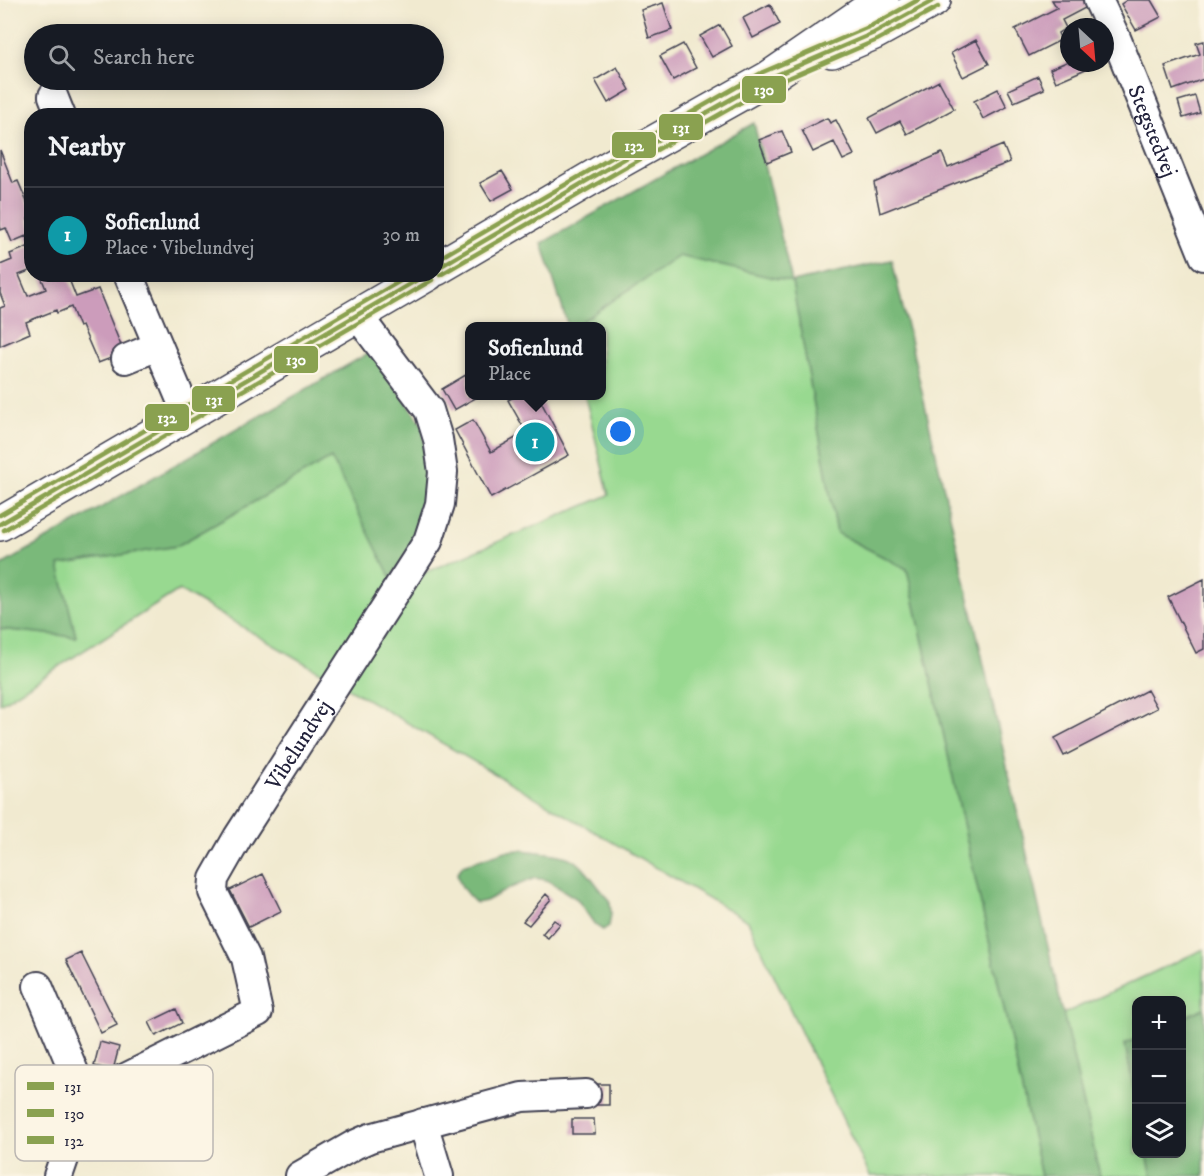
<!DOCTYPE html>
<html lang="en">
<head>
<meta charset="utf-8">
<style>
	body { margin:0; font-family:"IM FELL DW Pica",serif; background:#20242c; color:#f1f3f6 }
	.controls { position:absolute; right:18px; bottom:18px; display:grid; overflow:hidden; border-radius:12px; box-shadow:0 3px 15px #0003 }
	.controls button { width:54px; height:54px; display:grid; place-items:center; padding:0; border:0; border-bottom:2px solid #363941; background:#171b24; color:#f1f3f6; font:30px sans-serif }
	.compass { position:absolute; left:1060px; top:18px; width:54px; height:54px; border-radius:50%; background:#171b24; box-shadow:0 3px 15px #0003; rotate:154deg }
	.you { position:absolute; left:621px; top:432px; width:21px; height:21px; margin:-15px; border:4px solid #fff; border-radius:50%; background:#1a73e8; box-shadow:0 0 0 9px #1a73e833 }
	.badge { display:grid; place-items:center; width:39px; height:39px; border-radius:50%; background:#0f766e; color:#fff; font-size:20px; font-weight:700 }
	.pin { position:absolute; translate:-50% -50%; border:3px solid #fff; box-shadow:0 2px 6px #0006 }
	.popup { position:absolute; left:465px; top:322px; width:141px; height:78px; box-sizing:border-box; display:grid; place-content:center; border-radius:12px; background:#171b24; filter:drop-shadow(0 2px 4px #0005); font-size:20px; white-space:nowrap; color:#9ea1a6 }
	.popup b { font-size:22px; color:#f1f3f6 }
	.popup::after { content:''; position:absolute; left:50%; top:100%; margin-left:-12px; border:12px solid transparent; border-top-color:#171b24 }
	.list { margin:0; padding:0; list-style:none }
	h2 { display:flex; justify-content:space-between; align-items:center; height:78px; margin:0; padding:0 24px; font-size:26px }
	h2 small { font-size:20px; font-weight:400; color:#9ea1a6 }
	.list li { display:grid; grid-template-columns:39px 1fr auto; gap:18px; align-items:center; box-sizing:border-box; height:96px; padding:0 24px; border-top:2px solid #363941 }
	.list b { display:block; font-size:22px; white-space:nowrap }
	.list p { margin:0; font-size:20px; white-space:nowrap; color:#9ea1a6 }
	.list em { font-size:20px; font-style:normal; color:#9ea1a6 }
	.icon { flex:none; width:33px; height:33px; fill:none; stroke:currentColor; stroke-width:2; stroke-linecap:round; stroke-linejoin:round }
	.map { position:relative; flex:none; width:1204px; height:1176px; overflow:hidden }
	.search { position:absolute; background:#171b24; box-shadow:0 3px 15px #0003; left:24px; top:24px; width:420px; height:66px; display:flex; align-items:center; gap:15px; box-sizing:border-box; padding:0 21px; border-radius:33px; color:#9ea1a6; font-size:22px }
	.panel { position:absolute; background:#171b24; box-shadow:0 3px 15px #0003; left:24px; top:108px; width:420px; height:174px; border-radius:24px }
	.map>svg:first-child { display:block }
	.green { fill:#98d990; stroke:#5d7e66; stroke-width:1.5 }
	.forest { fill:#7ab97a; stroke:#4e6e5a; stroke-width:1.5 }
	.building { fill:#cc9cbb }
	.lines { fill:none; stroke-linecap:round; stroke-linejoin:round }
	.minor-casing { stroke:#414051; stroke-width:32 }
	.major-casing { stroke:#414051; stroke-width:36 }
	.minor { stroke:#fff; stroke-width:28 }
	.major { stroke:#fff; stroke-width:33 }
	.bus-1-casing { stroke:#fcf5e5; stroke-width:9 }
	.bus-2-casing { stroke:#fcf5e5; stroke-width:9 }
	.bus-3-casing { stroke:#fcf5e5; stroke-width:9 }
	.bus-1 { stroke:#8aa150; stroke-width:4.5 }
	.bus-2 { stroke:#8aa150; stroke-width:4.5 }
	.bus-3 { stroke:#8aa150; stroke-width:4.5 }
	.labels { text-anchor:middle; stroke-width:4.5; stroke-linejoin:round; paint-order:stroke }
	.street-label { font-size:22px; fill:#22223b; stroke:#fcf5e5 }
	.key { fill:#fcf5e5; stroke:#bbb6b2; stroke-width:1.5 }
	.key-label { font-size:16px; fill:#22223b }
	.line-badge { stroke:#fcf5e5; stroke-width:2 }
	.badge-label { font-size:16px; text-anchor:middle; font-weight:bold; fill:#fff }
</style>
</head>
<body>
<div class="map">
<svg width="1204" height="1176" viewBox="0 0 1204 1176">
	<rect width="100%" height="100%" fill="#fcf5e5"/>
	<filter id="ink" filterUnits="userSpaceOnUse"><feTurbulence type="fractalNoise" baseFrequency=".0167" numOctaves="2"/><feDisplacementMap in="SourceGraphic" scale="12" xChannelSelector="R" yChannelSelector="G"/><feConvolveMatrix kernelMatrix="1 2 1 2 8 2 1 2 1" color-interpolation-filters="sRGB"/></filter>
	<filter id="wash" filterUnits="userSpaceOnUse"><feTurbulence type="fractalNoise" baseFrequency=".008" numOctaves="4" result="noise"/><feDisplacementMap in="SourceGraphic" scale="24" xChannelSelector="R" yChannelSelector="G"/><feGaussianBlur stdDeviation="1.35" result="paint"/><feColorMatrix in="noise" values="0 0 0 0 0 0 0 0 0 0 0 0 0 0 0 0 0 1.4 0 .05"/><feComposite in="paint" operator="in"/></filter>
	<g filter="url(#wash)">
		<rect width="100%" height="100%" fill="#f1ead0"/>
		<path class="green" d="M679,256L792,282L837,533L907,569L1041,1176H870L748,921L179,590L0,704V629L76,637L58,565L177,546L331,458L414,577L609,495L585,396H601V326H575Z
			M1204,949V1008L1182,1018V1000H1136V1039L1125,1044L1136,1100V1154H1147L1152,1176H1100L1063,1014Z"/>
		<path class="forest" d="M754,123L792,282L892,260L1100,1176H1041L907,569L837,533L792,282L679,256L575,326H568L542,243Z
			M372,351L423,426L428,483L419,538L391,578L331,458L177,546L59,565L76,637L0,629V566Z
			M523,850C539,853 565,852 578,863C590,873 597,888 610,900L611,914L609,926L603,930L595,925L577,899L547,880L535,878L510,888L486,901L476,903C467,895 459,886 457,874L463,865L506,851Z
			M1204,1008V1176H1152L1147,1154H1182V1018Z
			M1136,1039V1100L1125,1044Z"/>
		<g id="blocks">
			<path class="building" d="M1052,0H1086L1089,6L1062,20L1066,28L1058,33L1061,40L1029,56L1015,29L1057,8Z
				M1127,0H1151L1161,17L1136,30L1121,4Z
				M663,3L672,30L649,38L641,10Z
				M770,4L780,24L753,38L743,18Z
				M720,25L732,46L712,57L700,36Z
				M976,40L989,64L963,77L951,53Z
				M1204,41V79L1173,90L1165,66L1200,54L1196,43Z
				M683,44L696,68L673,80L660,56Z
				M1069,61V63H1086L1088,68L1056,82L1050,69Z
				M617,67L630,90L608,103L595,80Z
				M1038,76L1044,89L1014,102L1008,90Z
				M939,81L954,109L907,134L900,121L877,133L869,118Z
				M998,89L1007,107L983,119L974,101Z
				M1195,96L1200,113L1183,118L1178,101Z
				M827,118L830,123L836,120L854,155L843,160L834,142L813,152L802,130Z
				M782,131L791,152L767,162L759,140Z
				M1003,145L1010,162L880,213L874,183L942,153L948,168Z
				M0,150L13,183L18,181L32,214V218L28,219L32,228V270L19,275L28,296L46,289L40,274H67L76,297L98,289L124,353L98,363L82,326L79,327L71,307L57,313L56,310L26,322L30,333L0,346V308L5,306L0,293V265L12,260L10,254L30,246L26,236L12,242L6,228L1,230L0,226Z
				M502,171L513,189L491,201L480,183Z
				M469,373V396H479L454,410L442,389Z
				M516,396H538L569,455L491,498L455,430L473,420L491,452L526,432L508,400Z
				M1204,579V649L1196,653L1168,597Z
				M1147,690L1157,708L1064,756L1055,738Z
				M263,874L281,911L249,927L230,890Z
				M546,894L551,899L529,925L523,921Z
				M554,920L560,924L548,938L542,934Z
				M81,953L117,1025L101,1033L66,960Z
				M176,1009L182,1023L156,1036L149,1022Z
				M100,1042L119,1047L113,1070L94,1066Z
				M592,1084H609V1105H592Z
				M572,1119H594L595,1134H572Z"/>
		</g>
	</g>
	<g filter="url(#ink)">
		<use href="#blocks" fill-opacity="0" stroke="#414051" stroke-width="1.5"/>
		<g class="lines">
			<defs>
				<g id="minor">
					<path id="s1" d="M1098,0L1116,38L1204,256"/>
					<path d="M53,96L61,116"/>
					<path d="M128,274L187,414"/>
					<path d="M126,359L158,346"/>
					<path d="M38,986L85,1098L58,1176"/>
					<path id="s2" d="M85,1098L258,1012L246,958L213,892L214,879L238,837L428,541L440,504L443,472L438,439L429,410L358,316"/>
					<path d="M423,1123L439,1176"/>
					<path d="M300,1176L354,1145L370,1138L522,1097L586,1094"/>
				</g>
				<path id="major" d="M832,51L874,33L934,0
					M436,269L617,163L767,79L882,0
					M0,524L428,274"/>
			</defs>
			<use href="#minor" class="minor-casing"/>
			<use href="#major" class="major-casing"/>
			<use href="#minor" class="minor"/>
			<use href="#major" class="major"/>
			<defs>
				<path id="bus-1" d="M436,269L617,163L767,79L874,33L934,0
					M0,524L427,274"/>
				<path id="bus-2" d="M440,275L621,170L770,86L877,40L938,7
					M4,530L432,280"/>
				<path id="bus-3" d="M436,260L613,157L763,72L871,26L918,0
					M0,515L412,274"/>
			</defs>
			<use href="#bus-1" class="bus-1-casing"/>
			<use href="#bus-2" class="bus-2-casing"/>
			<use href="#bus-3" class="bus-3-casing"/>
			<use href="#bus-1" class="bus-1"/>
			<use href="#bus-2" class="bus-2"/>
			<use href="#bus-3" class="bus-3"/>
		</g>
	</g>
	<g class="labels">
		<g class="street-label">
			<text dy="8" stroke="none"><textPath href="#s1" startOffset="142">Stegstedvej</textPath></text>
			<text dy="8" stroke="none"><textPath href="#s2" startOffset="494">Vibelundvej</textPath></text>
		</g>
	</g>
	<rect x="15" y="1065" width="198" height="96" rx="9" class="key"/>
	<rect x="27" y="1082" width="27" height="8" fill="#8aa150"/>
	<rect x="27" y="1109" width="27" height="8" fill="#8aa150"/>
	<rect x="27" y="1136" width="27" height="8" fill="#8aa150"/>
	<g class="key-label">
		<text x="64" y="1092">131</text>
		<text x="64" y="1119">130</text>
		<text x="64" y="1146">132</text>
	</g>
	<g class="line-badge">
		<rect x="741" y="75" width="46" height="29" rx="6" fill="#8aa150"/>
		<rect x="658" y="113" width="46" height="28" rx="6" fill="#8aa150"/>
		<rect x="611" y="131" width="46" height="28" rx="6" fill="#8aa150"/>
		<rect x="273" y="345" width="46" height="29" rx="6" fill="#8aa150"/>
		<rect x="191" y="385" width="45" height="28" rx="6" fill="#8aa150"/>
		<rect x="144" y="403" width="46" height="29" rx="6" fill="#8aa150"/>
	</g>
	<g class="badge-label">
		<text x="764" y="95">130</text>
		<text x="681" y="133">131</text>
		<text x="634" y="151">132</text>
		<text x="296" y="365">130</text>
		<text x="214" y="405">131</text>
		<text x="167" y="423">132</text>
	</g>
</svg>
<div class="controls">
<button>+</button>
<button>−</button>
<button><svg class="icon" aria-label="layers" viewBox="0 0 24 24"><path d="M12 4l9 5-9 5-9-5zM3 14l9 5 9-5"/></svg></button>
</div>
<svg class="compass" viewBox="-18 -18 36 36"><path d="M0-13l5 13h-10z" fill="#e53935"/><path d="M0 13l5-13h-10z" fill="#9ea1a6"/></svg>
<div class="you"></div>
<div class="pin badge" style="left:535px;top:442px;background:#0f9aa8">1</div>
<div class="popup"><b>Sofienlund</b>Place</div>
<div class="search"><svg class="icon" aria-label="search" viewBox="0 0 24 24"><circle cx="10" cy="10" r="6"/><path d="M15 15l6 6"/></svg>Search here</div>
<section class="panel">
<h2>Nearby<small></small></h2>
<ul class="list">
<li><span class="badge" style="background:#0f9aa8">1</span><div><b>Sofienlund</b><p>Place · Vibelundvej</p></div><em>30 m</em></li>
</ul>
</section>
</div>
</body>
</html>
